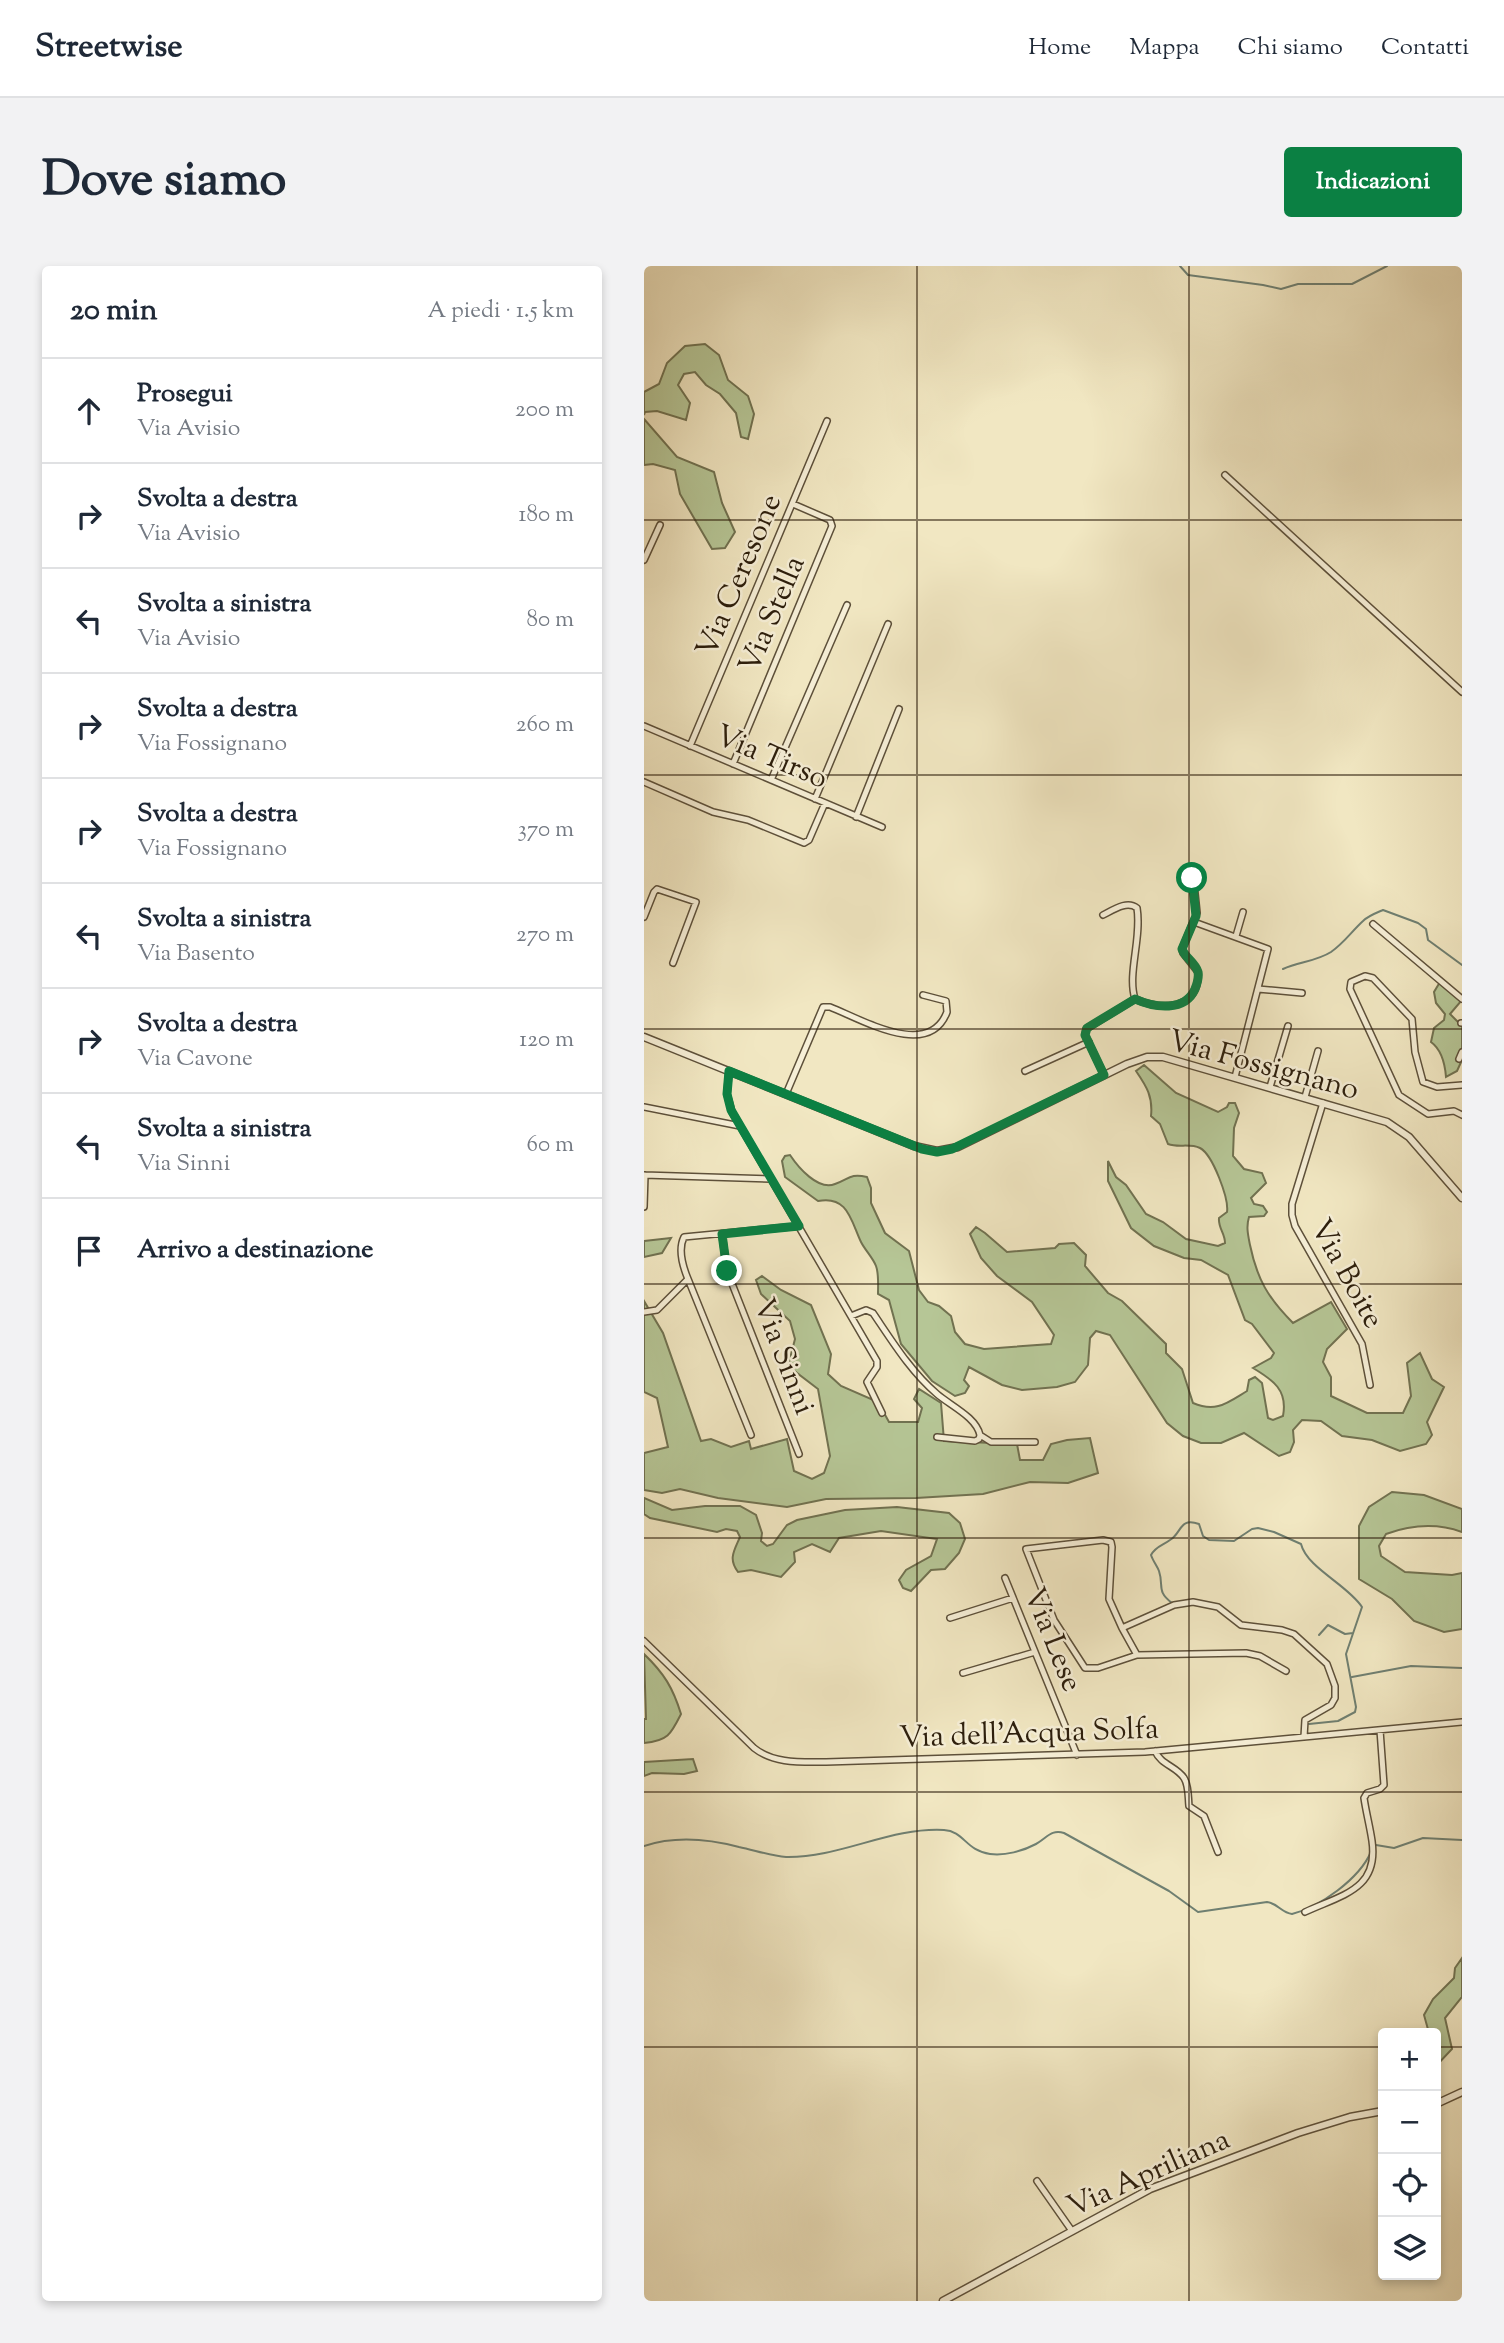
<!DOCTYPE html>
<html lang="it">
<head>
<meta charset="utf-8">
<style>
	body { margin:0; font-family:"Sorts Mill Goudy",serif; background:#f2f2f3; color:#1f2937 }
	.controls { position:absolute; right:21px; bottom:21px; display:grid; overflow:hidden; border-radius:7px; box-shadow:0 4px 10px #0003 }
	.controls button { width:63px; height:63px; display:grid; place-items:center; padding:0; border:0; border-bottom:2px solid #e0e1e3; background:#fff; color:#1f2937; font:35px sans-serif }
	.stop { position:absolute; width:21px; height:21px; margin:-16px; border:5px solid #0b8043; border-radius:50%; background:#fff }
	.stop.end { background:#0b8043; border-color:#fff; box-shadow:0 2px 7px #0008 }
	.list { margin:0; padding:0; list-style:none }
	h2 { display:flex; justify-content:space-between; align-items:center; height:91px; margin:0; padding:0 28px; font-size:30px }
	h2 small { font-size:23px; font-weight:400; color:#747a83 }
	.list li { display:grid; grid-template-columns:46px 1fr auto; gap:21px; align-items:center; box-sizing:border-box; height:105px; padding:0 28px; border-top:2px solid #e0e1e3 }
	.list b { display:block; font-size:26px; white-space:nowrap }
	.list p { margin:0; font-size:23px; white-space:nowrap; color:#747a83 }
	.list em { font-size:23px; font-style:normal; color:#747a83 }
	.icon { flex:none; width:38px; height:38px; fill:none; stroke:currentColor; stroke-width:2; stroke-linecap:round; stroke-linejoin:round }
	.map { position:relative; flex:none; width:818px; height:2035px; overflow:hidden; border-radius:7px }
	header { display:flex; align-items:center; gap:42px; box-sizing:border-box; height:98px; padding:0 35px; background:#fff; border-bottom:2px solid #e0e1e3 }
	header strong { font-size:33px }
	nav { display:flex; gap:38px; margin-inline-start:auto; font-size:24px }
	.intro { display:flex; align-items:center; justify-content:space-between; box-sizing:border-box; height:168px; padding:0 42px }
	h1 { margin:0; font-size:49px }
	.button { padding:18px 32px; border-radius:7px; background:#0b8043; color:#fff; font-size:24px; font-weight:700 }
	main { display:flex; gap:42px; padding:0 42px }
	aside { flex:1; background:#fff; border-radius:7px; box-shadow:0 4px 10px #0003 }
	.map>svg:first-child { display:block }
	.green { fill:#b6c696; stroke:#717251; stroke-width:2 }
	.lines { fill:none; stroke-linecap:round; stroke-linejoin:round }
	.stream { stroke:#6f7f71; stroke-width:2 }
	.minor-casing { stroke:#5d503a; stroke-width:8 }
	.tertiary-casing { stroke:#5d503a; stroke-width:9 }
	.minor { stroke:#f6efd7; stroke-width:5 }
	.tertiary { stroke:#f6efd7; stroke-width:6 }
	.route { stroke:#0b8043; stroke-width:9 }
	.grid { fill:none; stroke:#2c1e0c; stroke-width:2; stroke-opacity:0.55 }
	.labels { text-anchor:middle; stroke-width:5; stroke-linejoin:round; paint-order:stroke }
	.street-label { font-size:30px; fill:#2c1e0c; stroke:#f6efd7 }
</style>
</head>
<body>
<header>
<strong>Streetwise</strong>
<nav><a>Home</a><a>Mappa</a><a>Chi siamo</a><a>Contatti</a></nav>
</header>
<div class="intro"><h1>Dove siamo</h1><a class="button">Indicazioni</a></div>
<main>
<aside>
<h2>20 min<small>A piedi · 1.5 km</small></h2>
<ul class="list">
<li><svg class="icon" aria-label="ahead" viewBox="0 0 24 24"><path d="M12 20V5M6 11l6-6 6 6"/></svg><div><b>Prosegui</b><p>Via Avisio</p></div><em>200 m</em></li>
<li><svg class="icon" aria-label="right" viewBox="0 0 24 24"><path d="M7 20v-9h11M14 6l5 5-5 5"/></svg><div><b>Svolta a destra</b><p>Via Avisio</p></div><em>180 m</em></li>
<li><svg class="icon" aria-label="left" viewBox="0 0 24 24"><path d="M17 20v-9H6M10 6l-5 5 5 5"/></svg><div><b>Svolta a sinistra</b><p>Via Avisio</p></div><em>80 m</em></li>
<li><svg class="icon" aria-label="right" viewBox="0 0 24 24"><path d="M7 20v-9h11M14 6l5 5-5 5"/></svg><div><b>Svolta a destra</b><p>Via Fossignano</p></div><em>260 m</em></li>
<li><svg class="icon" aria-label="right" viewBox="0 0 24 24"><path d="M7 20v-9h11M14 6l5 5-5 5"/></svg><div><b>Svolta a destra</b><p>Via Fossignano</p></div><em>370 m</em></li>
<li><svg class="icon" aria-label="left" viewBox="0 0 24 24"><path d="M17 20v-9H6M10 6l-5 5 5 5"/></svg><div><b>Svolta a sinistra</b><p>Via Basento</p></div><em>270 m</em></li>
<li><svg class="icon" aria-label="right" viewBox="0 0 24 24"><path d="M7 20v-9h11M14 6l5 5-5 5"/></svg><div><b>Svolta a destra</b><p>Via Cavone</p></div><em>120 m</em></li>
<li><svg class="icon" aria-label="left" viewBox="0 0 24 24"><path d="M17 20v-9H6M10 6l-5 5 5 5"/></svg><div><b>Svolta a sinistra</b><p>Via Sinni</p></div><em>60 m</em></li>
<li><svg class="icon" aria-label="arrive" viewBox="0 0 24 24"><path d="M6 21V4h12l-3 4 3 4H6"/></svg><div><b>Arrivo a destinazione</b></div></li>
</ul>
</aside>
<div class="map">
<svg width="818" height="2035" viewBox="0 0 818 2035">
	<rect width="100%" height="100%" fill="#f1e7c2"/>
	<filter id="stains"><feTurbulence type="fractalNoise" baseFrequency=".00286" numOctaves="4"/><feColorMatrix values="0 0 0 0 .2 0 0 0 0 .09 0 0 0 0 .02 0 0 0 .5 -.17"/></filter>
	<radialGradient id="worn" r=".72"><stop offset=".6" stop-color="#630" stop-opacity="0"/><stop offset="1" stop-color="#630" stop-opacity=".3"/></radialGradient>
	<path class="green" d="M61,78L75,89L84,114L104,130L110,148L104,173L97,171L92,147L76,128L62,119L51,106L40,108L34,119L46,137L42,154L13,145L1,146L0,149V126L15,118L23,97L41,80Z
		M0,153L33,191L70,206L78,237L91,266L81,282L68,283L36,228L31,204L9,198L0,199Z
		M796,716L818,734L806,748L818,760V794L813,805L802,811C801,798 798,784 787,776L790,762L800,754L801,748L792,737L790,726Z
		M500,799L532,827L574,846L583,841L585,837H591L595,847L590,862L589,890L600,903L618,907L622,917L607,932L610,938L619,940L623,946L620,950L605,951C602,961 604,969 606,979C613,1013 624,1032 649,1057L687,1036L703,1063L683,1083L679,1096L687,1111V1130L723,1147H759L767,1130L763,1097L776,1087L788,1113L800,1121L783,1156L788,1169L782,1178L756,1185L728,1174L698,1170L677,1155L658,1154L649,1164L650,1176L646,1186L635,1190L600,1167L577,1177H557L539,1170L523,1157L466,1069L452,1065L446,1072L444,1099L431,1116L413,1121L378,1124L358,1119L325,1101L320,1114L325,1120L321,1127L311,1130L288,1115L257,1078L245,1034L234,1028C234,1020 235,1008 232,1000C229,992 221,984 217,976C207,955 204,929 174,935L141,911L138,895L141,890L146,889C154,901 174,925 191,918C205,913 206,907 223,911L227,922V937L241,967L265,985L275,1024L284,1036L295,1040L307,1050L311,1066L321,1078L340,1083L407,1078L410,1069L388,1036L353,1010L337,992L326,968L332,961L341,967L363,986L411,982L415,978L430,977L442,989L441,1000L464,1027L478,1035L522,1078V1087L538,1103L549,1137C572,1147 583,1137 603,1125L605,1114L611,1111L618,1117L624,1152L629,1154L639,1150C644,1124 629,1114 609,1102L627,1092L630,1087L608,1058L601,1054L584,1009L557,994L540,992L510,980L487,962L464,915V895L472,911L482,919L502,948L519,956L542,973L574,980L581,977C581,967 574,962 575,952L583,946C585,933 569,889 556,882C545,877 535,882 524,878L516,858L507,850C509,831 503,821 492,805Z
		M27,972L18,987L0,991V975Z
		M118,1010L137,1024L167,1039L187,1088L184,1108L197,1120L234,1136L245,1156H274L278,1142L270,1133L275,1123L297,1137L300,1175L373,1178L376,1194H399L407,1178L423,1174L446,1172L454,1207L424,1217L386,1216L339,1228L272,1232L182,1233L143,1241L74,1232L36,1223L18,1227L0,1224V1187L24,1181L13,1132L0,1126V1035L19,1067L57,1175L67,1173L87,1181L105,1175L107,1183L143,1173L150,1205L168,1213L180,1207L186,1190L174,1123L144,1100L151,1073L146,1055L117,1028L112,1014Z
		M748,1226L780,1229L818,1243V1266C793,1257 767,1259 742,1268L735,1280L737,1290L761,1306L808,1309L818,1307V1363L800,1366L770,1355L748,1333L715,1313V1260L725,1241Z
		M0,1232L28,1244L61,1240H96L112,1249L118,1267L117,1275L123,1280L129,1278L143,1259L153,1254L201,1244L253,1241L305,1247L316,1257L321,1273L315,1287L301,1303L287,1304L267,1325L259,1322L255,1314L262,1304L287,1290L293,1273L237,1265L195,1272L186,1286L168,1278L150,1286L151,1296L137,1311L107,1304L94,1306C84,1293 90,1285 96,1271L93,1265L82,1263L73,1266L6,1252L0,1248Z
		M0,1388C20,1407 29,1422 37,1448C27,1468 24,1475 0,1477V1453H2Z
		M49,1493L53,1505L40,1508L8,1507L0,1510V1496Z
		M818,1692V1731L801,1752L808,1783L792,1800V1767H785L780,1749L789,1733L810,1712L811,1702Z"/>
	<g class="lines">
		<path class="stream" d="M536,0L544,9L619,19L637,23L654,18H708L743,0
			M639,703C655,696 673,695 687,686C700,677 708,665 719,655C724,650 732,647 739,644L774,657L782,663L784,674L818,699
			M528,1337C512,1325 520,1320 515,1305C513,1300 509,1295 507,1289C512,1280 518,1280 526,1274C538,1267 535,1251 555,1258L559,1270L565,1274L590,1275L608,1263L614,1262L630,1266L657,1278C663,1302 704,1319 718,1341L702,1388L712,1441L711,1446L694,1455L665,1458
			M675,1369L684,1359L701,1368L709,1367
			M708,1411L767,1400L818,1402
			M732,1579L750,1582L779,1572L818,1574
			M0,1580C30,1570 65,1573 95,1581C110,1584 127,1590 142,1591C196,1592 246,1561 300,1564C320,1565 322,1585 346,1588C361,1590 379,1585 392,1578C403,1572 407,1563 420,1567L525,1625L554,1646L623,1636C633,1637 638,1647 648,1648C676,1641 715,1613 727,1586"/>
		<defs>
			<path id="minor" d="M581,209L818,426
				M0,294L16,259
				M0,460L238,561
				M46,480L183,155
				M89,498L188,260L186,254L149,238
				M127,514L203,339
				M0,516L69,546L104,554L160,577L165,574L181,537
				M171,533L244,358
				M212,551L255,443
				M459,649C469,644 483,634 493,642C498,672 483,708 491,733
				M0,651L10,626L13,623L52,636L29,697
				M550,656L624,683L591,811
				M729,658L818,733
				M592,670L599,646
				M614,723L658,727
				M817,757H818
				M815,793L818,786
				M85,805L83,828L88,846L233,1095V1101L223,1116L238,1147
				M381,805L445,776
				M460,809L441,769L442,763L491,733C517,745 556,744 554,706L539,687L538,683L553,647L549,608
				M818,819L793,821L779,816L771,786L768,753L729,712L721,710L707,716L706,723L755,829L784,848L810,845L818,849
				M626,821L644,760
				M142,828L179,741H186C217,753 285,794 303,746L302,735L279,729
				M661,831L674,785
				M679,837L648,938V949L651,960L718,1078L726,1119
				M0,841L96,860
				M0,909L127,913
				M0,941L1,909
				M78,968L83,1005L155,1188
				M44,1013L107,1169
				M0,1046L13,1044L44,1013C39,1001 34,983 40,971L155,960
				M207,1050L222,1044L229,1047C248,1075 267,1106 293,1128C307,1140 332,1151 336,1169L335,1173L331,1175L293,1171
				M336,1169L347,1176H391
				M361,1312L433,1489
				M306,1352L369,1332
				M478,1362L465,1333L468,1281L467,1276L459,1274L382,1283L410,1354L441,1402H454L493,1389L602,1387L616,1390L642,1405
				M0,1375L110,1482C130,1498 157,1496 182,1496L501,1486L818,1456
				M493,1389L478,1362L530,1339L549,1336L574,1341L597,1359L638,1364L650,1368L683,1398L691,1420V1432L687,1439L661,1454L660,1471
				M319,1407L391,1386
				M511,1485C517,1499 532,1500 540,1512C545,1520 544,1531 545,1540L560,1550L574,1586
				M661,1646C697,1629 735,1624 728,1575C726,1561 722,1546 720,1532L723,1527L736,1523L740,1519L736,1464
				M393,1915L428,1965"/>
			<path id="tertiary" d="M0,771L270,880L293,885L314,881L483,798L503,791H519L743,856L765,871L818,932
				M792,1838L818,1826
				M299,2035L506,1923L654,1867L706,1851L739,1845"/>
		</defs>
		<use href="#minor" class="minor-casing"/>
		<use href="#tertiary" class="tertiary-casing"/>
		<use href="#minor" class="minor"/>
		<use href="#tertiary" class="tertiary"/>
	</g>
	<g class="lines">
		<path class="route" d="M83,1005L78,968L155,960L87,844L83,828L85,805L278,883L293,886L308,883L460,809L441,769L443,762L491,733C511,742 541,746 551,723C553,718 555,711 554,706C551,696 541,692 538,683L552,650L548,612"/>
	</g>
	<path class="grid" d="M273,0V2035M545,0V2035M0,254H818M0,509H818M0,763H818M0,1018H818M0,1272H818M0,1526H818M0,1781H739M792,1781H818"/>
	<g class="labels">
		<g class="street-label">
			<text transform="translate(94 309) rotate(-67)" y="10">Via Ceresone</text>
			<text transform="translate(127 348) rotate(-67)" y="10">Via Stella</text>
			<text transform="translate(128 490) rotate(23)" y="10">Via Tirso</text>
			<text transform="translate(620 798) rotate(15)" y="10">Via Fossignano</text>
			<text transform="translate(704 1007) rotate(61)" y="10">Via Boite</text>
			<text transform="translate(141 1090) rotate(69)" y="10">Via Sinni</text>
			<text transform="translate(410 1373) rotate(68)" y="10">Via Lese</text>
			<text transform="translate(385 1466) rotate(-2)" y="10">Via dell'Acqua Solfa</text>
			<text transform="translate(504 1906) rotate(-24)" y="10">Via Apriliana</text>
		</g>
	</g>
	<rect width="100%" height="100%" filter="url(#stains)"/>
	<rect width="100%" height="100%" fill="url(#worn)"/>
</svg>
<div class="controls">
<button>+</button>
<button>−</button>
<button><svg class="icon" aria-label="locate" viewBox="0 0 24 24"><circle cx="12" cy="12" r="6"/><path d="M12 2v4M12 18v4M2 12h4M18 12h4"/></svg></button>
<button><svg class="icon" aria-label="layers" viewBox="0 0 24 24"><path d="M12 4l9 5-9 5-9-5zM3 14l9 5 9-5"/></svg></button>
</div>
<div class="stop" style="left:548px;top:612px"></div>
<div class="stop end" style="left:83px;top:1005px"></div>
</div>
</main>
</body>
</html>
